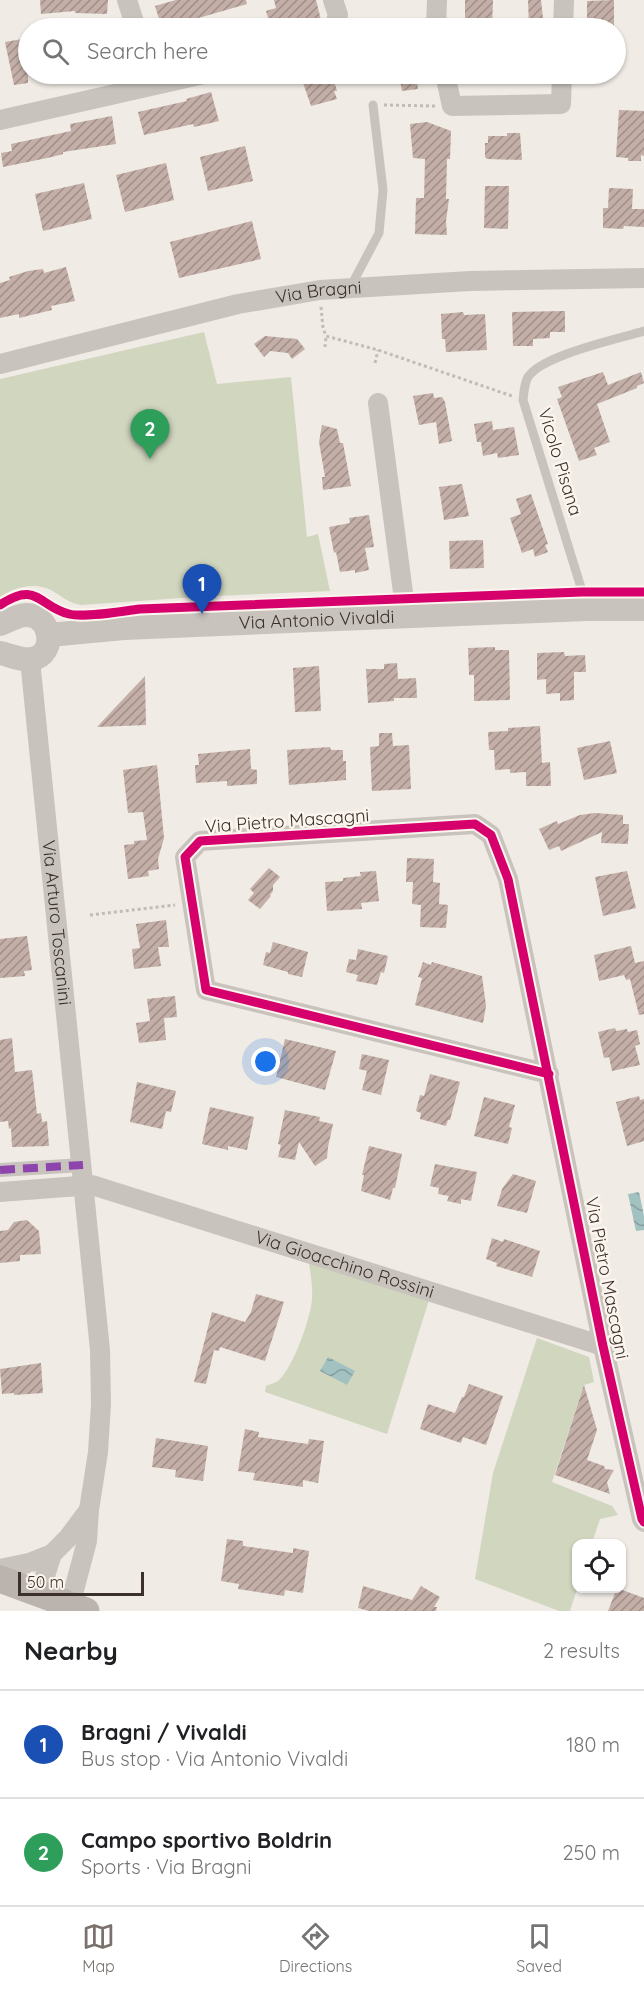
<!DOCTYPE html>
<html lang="en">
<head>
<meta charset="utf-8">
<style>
	body { margin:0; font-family:Quicksand,sans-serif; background:#f2f2f2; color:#202124 }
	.controls { position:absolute; right:18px; bottom:18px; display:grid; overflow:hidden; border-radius:12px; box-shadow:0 2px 4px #0004 }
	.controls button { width:54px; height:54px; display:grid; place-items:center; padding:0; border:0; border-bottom:2px solid #e0e0e0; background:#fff; color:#202124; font:30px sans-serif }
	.scale { position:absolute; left:18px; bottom:15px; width:126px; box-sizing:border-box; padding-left:6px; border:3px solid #3b302b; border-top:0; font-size:16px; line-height:21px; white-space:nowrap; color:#3b302b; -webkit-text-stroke:4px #fbf5ee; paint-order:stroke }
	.you { position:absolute; left:266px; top:1062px; width:21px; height:21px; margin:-15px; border:4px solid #fff; border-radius:50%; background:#1a73e8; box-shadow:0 0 0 9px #1a73e833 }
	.badge { display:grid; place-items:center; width:39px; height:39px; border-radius:50%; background:#7a716c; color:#fff; font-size:20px; font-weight:700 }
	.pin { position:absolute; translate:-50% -50px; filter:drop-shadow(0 2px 3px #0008) }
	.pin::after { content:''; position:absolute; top:32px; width:21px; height:18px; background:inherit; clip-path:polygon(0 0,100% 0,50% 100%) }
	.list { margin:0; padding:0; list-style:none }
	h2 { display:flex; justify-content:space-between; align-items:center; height:78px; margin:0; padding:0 24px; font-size:26px }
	h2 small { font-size:20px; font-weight:400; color:#757577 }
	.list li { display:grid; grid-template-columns:39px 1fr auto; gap:18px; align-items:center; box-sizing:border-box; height:108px; padding:0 24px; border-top:2px solid #e0e0e0 }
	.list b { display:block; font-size:22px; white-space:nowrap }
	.list p { margin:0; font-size:20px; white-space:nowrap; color:#757577 }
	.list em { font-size:20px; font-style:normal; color:#757577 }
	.icon { flex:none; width:33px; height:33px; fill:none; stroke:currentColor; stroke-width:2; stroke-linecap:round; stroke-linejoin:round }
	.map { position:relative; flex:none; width:644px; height:1611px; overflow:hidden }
	.search { position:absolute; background:#fff; box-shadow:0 2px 4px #0004; left:18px; right:18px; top:18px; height:66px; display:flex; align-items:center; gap:15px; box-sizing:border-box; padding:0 21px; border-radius:33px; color:#757577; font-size:22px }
	.sheet { height:294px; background:#fff }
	nav { display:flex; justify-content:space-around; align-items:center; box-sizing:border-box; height:84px; border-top:2px solid #e0e0e0; background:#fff; font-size:16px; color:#757577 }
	nav a { display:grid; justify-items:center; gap:3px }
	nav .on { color:#7a716c }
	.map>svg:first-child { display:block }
	.garden { fill:#d1d6bf }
	.water { fill:url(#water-waves) }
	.building { fill:url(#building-hatch) }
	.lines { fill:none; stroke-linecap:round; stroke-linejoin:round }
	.path { stroke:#c2bbb6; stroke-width:3; stroke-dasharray:3 3; stroke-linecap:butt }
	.service { stroke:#c9c3be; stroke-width:9 }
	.pedestrian { stroke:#c9c3be; stroke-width:14 }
	.minor { stroke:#c9c3be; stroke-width:20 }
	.tertiary { stroke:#c9c3be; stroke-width:24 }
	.secondary { stroke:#bab3ae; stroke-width:27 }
	.quiet { stroke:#8e44ad; stroke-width:8; stroke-dasharray:15 8; stroke-linecap:butt }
	.cycleway-casing { stroke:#fbf5ee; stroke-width:13 }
	.cycleway { stroke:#d6006c; stroke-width:9 }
	.labels { text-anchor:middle; stroke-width:5; stroke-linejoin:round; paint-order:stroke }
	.street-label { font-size:18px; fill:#3b302b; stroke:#fbf5ee }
</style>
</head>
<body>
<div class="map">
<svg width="644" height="1611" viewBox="0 0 644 1611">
	<defs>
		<pattern id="water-waves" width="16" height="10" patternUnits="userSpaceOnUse" patternTransform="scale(1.5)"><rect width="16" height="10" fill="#a1c2c1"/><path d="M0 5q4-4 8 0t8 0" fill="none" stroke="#849e9d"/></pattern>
		<pattern id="building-hatch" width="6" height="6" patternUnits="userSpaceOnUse" patternTransform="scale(1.5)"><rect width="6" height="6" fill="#c3afa7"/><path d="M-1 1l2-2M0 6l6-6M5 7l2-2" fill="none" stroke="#a08f88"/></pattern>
	</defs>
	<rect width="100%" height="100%" fill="#f0ebe5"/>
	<path class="garden" d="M204,332L217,384L291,377L307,537L318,534L330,591L216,596L215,587L197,588L196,597L81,605C69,603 61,596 51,590C34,582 15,587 0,597V379Z
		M309,1261L429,1300L387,1434L265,1392L266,1386C270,1384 276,1383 279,1380C293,1368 311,1317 312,1299C313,1286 310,1273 309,1261Z
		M537,1338L589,1357L594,1382L584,1385L552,1482L612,1506L618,1515L600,1519L592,1543L576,1544L577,1589L570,1611H559L475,1579L493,1473Z"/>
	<path class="water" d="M639,1192L644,1216V1230L636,1231L628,1194Z
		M328,1357L355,1371L347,1385L320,1371Z"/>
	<path class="building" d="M40,0H108L107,14L75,13V11L41,14Z
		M176,0H246L247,4L188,21L190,28H162L155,6Z
		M274,0H316L321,20L288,28H271L266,11L276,8Z
		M465,0H493L492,28H465Z
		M528,0H541L544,28H529Z
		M614,0V26H587V1Z
		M28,38V83L14,85L5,42Z
		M300,74H332L337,91H334L337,99L311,106Z
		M399,74H416L418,89L402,91Z
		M211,92L219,121L194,127L193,124L144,135L138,112L187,101L186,99Z
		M619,110L644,111V156L641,155V161H628V158L616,157Z
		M112,116L116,144L63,152V154L52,157L3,167L1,153L12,151L11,144L71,131L70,124Z
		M427,122L451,131L450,159H447L446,199H449L446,221L447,235L415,234L416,198H424L425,159L413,158L410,124Z
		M507,133H520L522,160L487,159L485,157V143H488V136H507Z
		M245,146L253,181L208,191L200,157Z
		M166,163L174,200L125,212L116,175Z
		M84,183L92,219L43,231L35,194Z
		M485,186H509L508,229L484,228Z
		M609,188L633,189L632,209H644V227L624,226L623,229L603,228V208H608Z
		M252,221L261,259L179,278L170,242Z
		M66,267L75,301L51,306L52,310L19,318V314L0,318V283L10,280L9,277L28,271L43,269L44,273Z
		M565,311V332H550V338L533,339V346H513L512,312Z
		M463,312L464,315L485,314L487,350L446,352L445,339H442L441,314Z
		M265,336L297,339L305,349L292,359L288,353L270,351L264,357L254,344Z
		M603,372L608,385L641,372L644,383L637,386V388L597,404L610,442L594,448L597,455L579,461L557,399L562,397L558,387Z
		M433,393L434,398L442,397L445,402L452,441L439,444L436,422L419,425L413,396Z
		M492,421L493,430L514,427L519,455L498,458L497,453L483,456L481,442H477L474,424Z
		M322,425L337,429L340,443H343L351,486L323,490L322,477H325L319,442Z
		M462,484L469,516L444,520L439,487Z
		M531,494L548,544L545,545L548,552L535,557L533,549L522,553L510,518L521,514L516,499Z
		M369,515L374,547L365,548L369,570L355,573V570L340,572L336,552L334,553L329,527L350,523L349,518Z
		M483,540L484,568L450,569L449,541Z
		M495,647V650H509L510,700L474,701V675H469L468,648Z
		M564,652L565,656L585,655L586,672H574V700L560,701V693L546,694V679L537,680V653Z
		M397,663L398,679L416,678L417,698H394V701L368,703L366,669H384V664Z
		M319,666L321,711L295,712L293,668Z
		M145,676L146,725L97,727L126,696Z
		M540,726L542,763L550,762L551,786H526V772L510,773V769L495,770L494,750H489L488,732L508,731V728Z
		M379,733H392L393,746L409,745L411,789L372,791L370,747L379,746Z
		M610,741L617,773L584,780L577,748Z
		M330,747L331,750H343V761H346V780L289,785L287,750Z
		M250,749L251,769L257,770V784L227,786V781L196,783L195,765H199L198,754Z
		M157,765L164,838L158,859L159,869L148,871L149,876L128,879L124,845L134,844V841L147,840L143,812L128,813L123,770Z
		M595,813L623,815V824H629L628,844L601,843L602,832L561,851L559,846L549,850L539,829L557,821L558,824L580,815Z
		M407,858L434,859L433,882L440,883L439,904L448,905L446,928L420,927L421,905L412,904L413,882H406Z
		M269,868L280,877L273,885V891L270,895L271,896L260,909L248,900L254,893L250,889Z
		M376,871L379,901L361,903L362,909L327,911L325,882L343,881V878L361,876L360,872Z
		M627,871L636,908L603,916L595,877Z
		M166,920L169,947H158L161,966L134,969L132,949L140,948L136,924Z
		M27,936L32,970L24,971L25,976L0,978V939Z
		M273,942L308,952L302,977L288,974V972L263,965L266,952L270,953Z
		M631,946L635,963L644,961V1014L639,1015L630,979L626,980L624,975L599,981L594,955Z
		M358,949L388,956L384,973L381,972L377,985L356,981L358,975L346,972L349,959L356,960Z
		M423,962L431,965L432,962L482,976L486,1006L483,1023L415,1005L422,978L418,977Z
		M175,996L177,1017L164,1018L166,1040L139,1043L136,1023L150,1021L147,999Z
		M615,1028L616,1031L627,1029L628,1032L637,1030L640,1044L635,1046L640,1065L612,1071L609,1057L604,1058L598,1032Z
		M12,1038L15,1072L32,1070L37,1114L41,1113L42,1122L47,1121L49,1146L12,1147L11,1128L9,1129L8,1121L0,1122V1040Z
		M285,1039L336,1051L325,1090L276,1077Z
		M362,1054L389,1060L381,1095L362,1090L367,1071L359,1069Z
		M430,1074L460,1082L450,1120H448L446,1126L420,1119L421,1113L416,1111L420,1095L424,1096Z
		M137,1082L176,1091L171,1112L166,1111L162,1129L130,1122Z
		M639,1096L640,1100L644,1099V1141L627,1146L616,1102Z
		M484,1097L515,1105L509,1127L512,1128L508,1144L474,1136Z
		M210,1107L254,1117L247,1150L228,1146V1150L202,1144Z
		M285,1110L320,1117L319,1121L333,1124L328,1147L327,1158L315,1166L299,1142L295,1160L278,1157L281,1145L278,1144Z
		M369,1146L402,1154L395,1188H393L390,1200L361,1191L364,1175H362Z
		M435,1164L477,1172L471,1201L461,1199V1204L447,1201L449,1196L438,1194L439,1188L430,1186Z
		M513,1174L536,1181L527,1213L497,1206L502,1189Z
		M27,1220L39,1231L41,1254L20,1255V1261L0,1263V1231L8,1230L14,1222Z
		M492,1238L503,1242L504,1239L540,1251L532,1277L496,1266L497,1263L486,1259Z
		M256,1294L284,1302L265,1361L220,1347L219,1351L214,1350L206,1384L194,1382L212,1312L245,1322L251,1312Z
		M41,1363L43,1393L14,1395V1393L2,1394L0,1369Z
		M469,1384L503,1396L486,1445L463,1437L461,1443L420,1429L428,1404L455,1413L462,1397H464Z
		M584,1385L597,1430L587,1460L604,1466L605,1469L614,1470L607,1482L610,1494L555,1475Z
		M245,1429L259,1432L258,1437L308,1444L309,1439L324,1441L318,1483L303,1480V1487L253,1480L255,1473L238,1471Z
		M156,1438L208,1446L203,1481L175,1477L176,1470L152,1467Z
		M227,1539L243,1541V1546L293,1553V1548L309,1551L303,1593L285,1590L284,1596L238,1589L239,1584L221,1581Z
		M363,1586L412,1600L421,1586L440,1597L434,1607H437L436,1611H369L358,1608Z
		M617,1588L644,1598V1611H608Z"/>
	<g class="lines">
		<path class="path" d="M384,105L435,106
			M321,307L323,328L326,336L378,350L512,396
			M325,347L326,336
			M375,363L378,350
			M90,915L175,905"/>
		<path class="service" d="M350,288L379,233L383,190L373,105
			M587,607L523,400C524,393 524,384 528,377C542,355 618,339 644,331"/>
		<path class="pedestrian" d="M0,1170L83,1165"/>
		<g class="minor">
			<path d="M127,0L136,28"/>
			<path d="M333,0L338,15L334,28"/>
			<path d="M436,28L437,0"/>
			<path d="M563,28L564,0"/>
			<path d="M445,74L452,106L561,104L562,74"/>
			<path d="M0,120L204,74"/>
			<path id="s1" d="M0,364L238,304L320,290L470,281L644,278"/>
			<path d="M378,403L404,600L405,617"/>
			<path id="s2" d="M30,660L100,1350L101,1404L98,1452L89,1510L68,1538L52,1554L43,1582L44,1596"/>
			<path d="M549,1074L206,990L185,857L200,841L475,824L491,835L508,879L603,1346L642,1519L644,1522"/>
			<path id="s3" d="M0,1192L92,1185L603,1346"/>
			<path d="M0,1569L29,1563L52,1554"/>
			<path d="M70,1605L87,1541L89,1510"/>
		</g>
		<g class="tertiary">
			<path d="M0,624C8,621 18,615 26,615C52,615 57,654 32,659C22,661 10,655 0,653"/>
			<path id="s4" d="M49,635L124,628L265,622L587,609H644"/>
		</g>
		<path class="secondary" d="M0,1579L86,1611"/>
		<path class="quiet" d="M0,1170L83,1165"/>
		<defs>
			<path id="cycleway" d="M0,605C37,580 38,606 69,614C85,618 122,611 140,609L582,592H644
				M549,1074L206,990L185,857L200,841L475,824L491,835L508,879L603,1346L642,1519L644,1522"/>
		</defs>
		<use href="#cycleway" class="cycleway-casing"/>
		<use href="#cycleway" class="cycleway"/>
	</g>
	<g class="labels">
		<g class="street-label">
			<text dy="6" stroke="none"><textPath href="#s1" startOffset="327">Via Bragni</textPath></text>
			<text transform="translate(560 462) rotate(73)" y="6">Vicolo Pisana</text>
			<text dy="6" stroke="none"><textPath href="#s4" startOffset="268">Via Antonio Vivaldi</textPath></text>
			<text transform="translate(287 821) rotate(-4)" y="6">Via Pietro Mascagni</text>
			<text dy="6" stroke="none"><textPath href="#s2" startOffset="264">Via Arturo Toscanini</textPath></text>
			<text dy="6" stroke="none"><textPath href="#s3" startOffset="357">Via Gioacchino Rossini</textPath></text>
			<text transform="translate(607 1278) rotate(79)" y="6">Via Pietro Mascagni</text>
		</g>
	</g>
</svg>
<div class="controls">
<button><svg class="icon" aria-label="locate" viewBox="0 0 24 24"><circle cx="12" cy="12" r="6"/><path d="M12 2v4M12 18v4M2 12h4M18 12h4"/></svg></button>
</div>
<div class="scale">50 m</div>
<div class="you"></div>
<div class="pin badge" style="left:202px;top:614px;background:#1a4fb4">1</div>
<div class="pin badge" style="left:150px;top:459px;background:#2e9e5b">2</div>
<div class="search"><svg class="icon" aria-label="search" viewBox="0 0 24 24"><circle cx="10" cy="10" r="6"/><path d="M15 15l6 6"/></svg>Search here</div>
</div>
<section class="sheet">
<h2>Nearby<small>2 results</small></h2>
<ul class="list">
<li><span class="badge" style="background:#1a4fb4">1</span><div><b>Bragni / Vivaldi</b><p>Bus stop · Via Antonio Vivaldi</p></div><em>180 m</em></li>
<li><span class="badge" style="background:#2e9e5b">2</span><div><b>Campo sportivo Boldrin</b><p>Sports · Via Bragni</p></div><em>250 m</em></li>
</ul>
</section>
<nav>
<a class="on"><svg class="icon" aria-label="map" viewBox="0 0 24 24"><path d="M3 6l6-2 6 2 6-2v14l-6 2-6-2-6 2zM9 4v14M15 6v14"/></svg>Map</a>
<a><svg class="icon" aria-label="directions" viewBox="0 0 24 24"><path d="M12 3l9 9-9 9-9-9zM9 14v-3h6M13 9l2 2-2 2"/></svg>Directions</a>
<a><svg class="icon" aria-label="saved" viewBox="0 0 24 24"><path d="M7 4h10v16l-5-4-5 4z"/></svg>Saved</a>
</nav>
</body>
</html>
